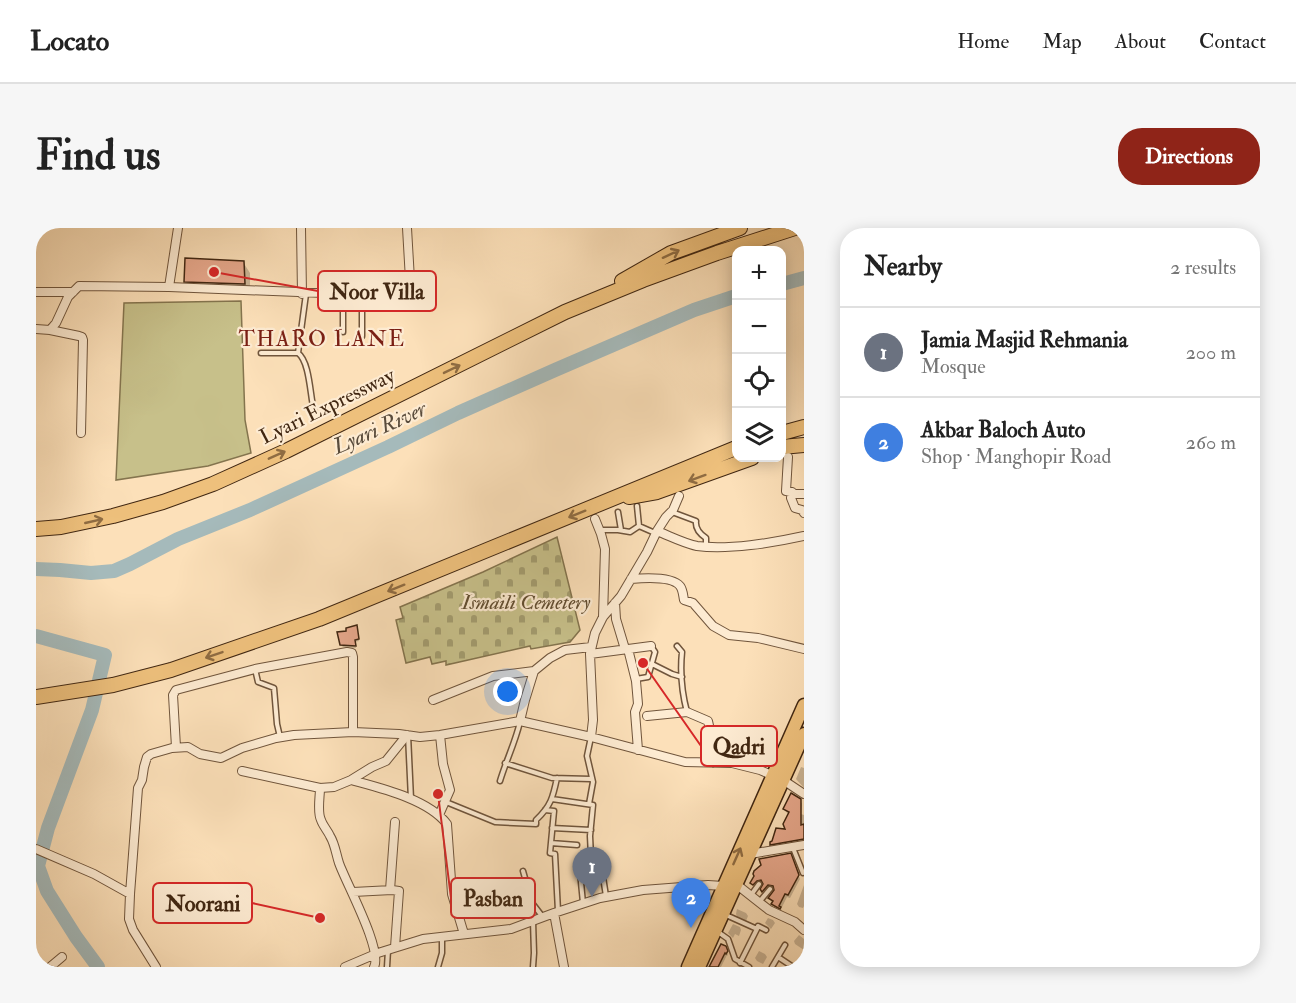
<!DOCTYPE html>
<html lang="en">
<head>
<meta charset="utf-8">
<style>
	body { margin:0; font-family:"IM FELL Double Pica",serif; background:#f6f6f6; color:#222 }
	.controls { position:absolute; right:18px; top:18px; display:grid; overflow:hidden; border-radius:12px; box-shadow:0 3px 15px #0003 }
	.controls button { width:54px; height:54px; display:grid; place-items:center; padding:0; border:0; border-bottom:2px solid #e0e0e0; background:#fff; color:#222; font:30px sans-serif }
	.you { position:absolute; left:472px; top:464px; width:21px; height:21px; margin:-15px; border:4px solid #fff; border-radius:50%; background:#1a73e8; box-shadow:0 0 0 9px #1a73e833 }
	.badge { display:grid; place-items:center; width:39px; height:39px; border-radius:50%; background:#8f2418; color:#fff; font-size:20px; font-weight:700 }
	.pin { position:absolute; translate:-50% -50px; filter:drop-shadow(0 2px 3px #0008) }
	.pin::after { content:''; position:absolute; top:32px; width:21px; height:18px; background:inherit; clip-path:polygon(0 0,100% 0,50% 100%) }
	.list { margin:0; padding:0; list-style:none }
	h2 { display:flex; justify-content:space-between; align-items:center; height:78px; margin:0; padding:0 24px; font-size:26px }
	h2 small { font-size:20px; font-weight:400; color:#767676 }
	.list li { display:grid; grid-template-columns:39px 1fr auto; gap:18px; align-items:center; box-sizing:border-box; height:90px; padding:0 24px; border-top:2px solid #e0e0e0 }
	.list b { display:block; font-size:22px; white-space:nowrap }
	.list p { margin:0; font-size:20px; white-space:nowrap; color:#767676 }
	.list em { font-size:20px; font-style:normal; color:#767676 }
	.icon { flex:none; width:33px; height:33px; fill:none; stroke:currentColor; stroke-width:2; stroke-linecap:round; stroke-linejoin:round }
	.map { position:relative; flex:none; width:768px; height:739px; overflow:hidden; border-radius:24px }
	header { display:flex; align-items:center; gap:36px; box-sizing:border-box; height:84px; padding:0 30px; background:#fff; border-bottom:2px solid #e0e0e0 }
	header strong { font-size:28px }
	nav { display:flex; gap:33px; margin-inline-start:auto; font-size:21px }
	.intro { display:flex; align-items:center; justify-content:space-between; box-sizing:border-box; height:144px; padding:0 36px }
	h1 { margin:0; font-size:42px }
	.button { padding:15px 27px; border-radius:24px; background:#8f2418; color:#fff; font-size:21px; font-weight:700 }
	main { display:flex; gap:36px; padding:0 36px }
	aside { flex:1; background:#fff; border-radius:24px; box-shadow:0 3px 15px #0003 }
	.map>svg:first-child { display:block }
	.cemetery { fill:url(#cemetery-stones); stroke:#84744e; stroke-width:1.5 }
	.park { fill:#c7c08a; stroke:#84744e; stroke-width:1.5 }
	.shadow { fill:#0003 }
	.lines { fill:none; stroke-linecap:round; stroke-linejoin:round }
	.river { stroke:#a5babb; stroke-width:14 }
	.building { fill:#e6a78b; stroke:#412712; stroke-width:1.5 }
	.lane-casing { stroke:#70553c; stroke-width:7 }
	.street-casing { stroke:#70553c; stroke-width:10 }
	.primary-casing { stroke:#412712; stroke-width:15 }
	.highway-casing { stroke:#412712; stroke-width:16 }
	.lane { stroke:#fdebd2; stroke-width:4 }
	.street { stroke:#fdebd2; stroke-width:8 }
	.primary { stroke:#eec07c; stroke-width:12 }
	.highway { stroke:#eec07c; stroke-width:14 }
	.oneway { stroke:#8f6c42 }
	.labels { text-anchor:middle; stroke-width:4.5; stroke-linejoin:round; paint-order:stroke }
	.street-label { font-size:21px; fill:#412712; stroke:#fdebd2 }
	.park-label { font-size:21px; font-style:italic; fill:#624d30; stroke:#fdebd2 }
	.neighbourhood-label { font-size:22px; letter-spacing:1.5px; fill:#7a1f14; stroke:#fdebd2 }
	.water-label { font-size:22px; font-style:italic; fill:#5a4c3c; stroke:#fdebd2 }
	.leader { fill:none; stroke:#d62828; stroke-width:2 }
	.callout-dot { fill:#d62828; stroke:#fdebd2; stroke-width:2 }
	.callout { fill:#fdebd2; stroke:#d62828; stroke-width:2 }
	.callout-label { font-size:22px; text-anchor:middle; font-weight:bold; fill:#412712 }
</style>
</head>
<body>
<header>
<strong>Locato</strong>
<nav><a>Home</a><a>Map</a><a>About</a><a>Contact</a></nav>
</header>
<div class="intro"><h1>Find us</h1><a class="button">Directions</a></div>
<main>
<div class="map">
<svg width="768" height="739" viewBox="0 0 768 739">
	<defs>
		<pattern id="cemetery-stones" width="16" height="16" patternUnits="userSpaceOnUse" patternTransform="scale(1.5)"><rect width="16" height="16" fill="#c7c08a"/><path d="M2 7V4a2 2 0 0 1 4 0v3zM10 15v-3a2 2 0 0 1 4 0v3z" fill="#a39c6f"/></pattern>
	</defs>
	<rect width="100%" height="100%" fill="#fce0b9"/>
	<filter id="stains"><feTurbulence type="fractalNoise" baseFrequency=".00333" numOctaves="4"/><feColorMatrix values="0 0 0 0 .2 0 0 0 0 .09 0 0 0 0 .02 0 0 0 .5 -.17"/></filter>
	<radialGradient id="worn" r=".72"><stop offset=".6" stop-color="#630" stop-opacity="0"/><stop offset="1" stop-color="#630" stop-opacity=".3"/></radialGradient>
	<path class="cemetery" d="M521,309L544,402L534,414L495,421L494,418L410,437V433L396,436L394,429L370,435L360,392L367,390L364,379L447,344Z"/>
	<path class="park" d="M205,73L209,192L215,225L172,238L80,252L88,75Z"/>
	<path class="shadow" d="M207,34L214,45V66L156,64L150,53Z
		M320,399L323,413L319,414L320,420L307,419L305,417L312,404Z
		M765,539L768,540V560L760,551Z
		M764,572L766,576L765,586L768,587V615L737,619L735,616L751,602L753,586L750,584L748,581Z
		M756,631L764,651L754,670L751,669L745,681L746,683L739,680L737,675L734,670L739,661H734L729,666L726,661L729,656H723L720,660L716,655Z
		M768,657V678L767,680L763,679L761,676Z
		M701,681L710,685L712,688L710,693L701,689L700,686Z
		M732,690L737,692L739,695L735,701L729,695Z
		M697,696L704,699L705,702L703,708L699,706L697,710L692,705Z
		M763,707L768,711V722L759,716L758,713Z
		M686,718L691,723L692,728L691,727L685,739H675Z
		M723,723L729,726L731,729L727,736L721,733L719,730Z"/>
	<g class="lines">
		<path class="river" d="M746,56L768,50
			M0,341L24,342L55,345L78,343L94,336L142,311L214,282L352,219L422,185L519,142L658,82L700,68
			M0,408L69,427L56,482L12,600L2,638L11,663L40,709L62,739"/>
	</g>
	<path class="building" d="M149,30L208,33L209,56L148,54Z
		M321,397L323,411L319,412L320,418L304,417L301,404L310,403V400Z
		M755,565L765,571V597L768,596V611L734,617V614L736,613L740,600L749,601L747,596L753,584L747,581Z
		M755,625L763,647L752,667L749,666L743,678L745,679L744,681L735,676L737,673L732,670L738,662L737,658L732,657L726,664L724,661L727,656L725,652L721,653L717,657L714,655L718,648L717,646L718,643L725,637L723,631Z
		M685,716L690,718L692,723L690,726L689,725L682,739H673Z"/>
	<g class="lines">
		<defs>
			<path id="lane" d="M307,67V104
				M326,108V68
				M225,125H262L270,66
				M262,125C274,134 274,168 278,183
				M601,278L603,298
				M582,284L585,302
				M636,284L660,293C659,301 664,306 670,310V317
				M564,302H582L594,304L603,298L619,305
				M641,418L646,424C644,444 646,465 651,484
				M616,436L636,446L646,449
				M219,441L222,454L238,460L241,496L244,509
				M600,451L612,449L619,424L615,418
				M372,507L375,571
				M469,535L516,550L555,551
				M464,553C470,533 479,515 484,494
				M516,571L557,577L554,608L555,629L564,630L570,668
				M410,574L459,594L500,596V592C515,578 517,569 521,550
				M553,576L557,554L551,528L555,509
				M509,582L518,583L514,625L519,626L522,683
				M516,600L555,602
				M515,615L541,617
				M757,620L767,645
				M487,643L496,675L506,688
				M544,644L547,675
				M715,667L723,656
				M724,673L734,661
				M690,687L721,701L704,735
				M721,701L722,698L730,702
				M682,704L692,711L699,731L713,739
				M742,729L757,739
				M351,739L352,722
				M402,739L406,725V710
				M497,739L498,725L497,693
				M736,739L749,717"/>
			<path id="street" d="M265,0L266,66
				M371,0L375,69
				M133,59L142,0
				M0,64H37
				M0,101L14,102L20,95L32,69L43,58L133,59L389,69
				M14,102L43,108L46,109L47,112L45,205
				M752,229L750,263L756,264L755,270L759,280L766,282L768,285
				M756,266H768
				M559,291L565,306L569,321L567,389
				M621,303C634,308 647,315 661,318C692,322 737,315 768,308
				M595,351C607,350 636,348 644,358C647,362 647,367 648,372L657,375L677,398L693,407L722,410L768,421
				M579,375L580,391L589,421
				M592,421L600,453L602,476L599,484L602,522
				M554,426L615,418
				M397,472L457,448L498,443
				M611,488L651,484L672,493L674,502L676,503L678,513L677,535
				M484,493L489,472L498,443L514,430L529,422L555,419
				M555,509L557,492L554,426L559,405L567,389L585,368L611,324L621,303L630,289L637,282L643,268
				M140,519L137,467L140,462L219,441L311,424L316,425L317,429V504
				M206,543L284,560
				M315,552C344,560 392,571 411,596L416,666L428,706
				M403,587L414,562L407,536L404,507
				M0,621L58,646L94,666
				M714,626L768,617
				M700,656L733,682L759,694L768,702
				M354,662L359,594
				M317,664L356,662L363,663L359,719
				M518,685L528,739
				M14,739L26,729
				M120,739L97,702L93,691L94,666L102,560L106,552L108,539L111,529L115,526L136,520L152,519L164,526L185,530L206,520L240,510L258,507L317,504L363,506L384,509L404,507L484,493L555,509L649,534L696,535L724,542L747,552L768,566
				M309,739L342,725L387,711L475,701L518,685L564,670L607,662L672,657L687,658
				M338,739C347,722 310,655 303,635C300,626 299,616 294,608C292,603 287,598 285,592C281,584 284,569 284,560L298,559L315,552L336,539L350,533L371,507"/>
			<path id="primary" d="M652,739L768,477
				M663,739L768,506"/>
			<path id="highway" d="M586,53L635,25L704,0
				M746,205L768,199
				M746,219L768,217
				M593,269L621,264L716,230
				M0,301L25,299L77,288L127,274L177,256L250,223L529,84L607,52L681,25L759,0
				M0,469L77,457L135,442L283,391L700,220"/>
		</defs>
		<use href="#lane" class="lane-casing"/>
		<use href="#street" class="street-casing"/>
		<use href="#primary" class="primary-casing"/>
		<use href="#highway" class="highway-casing"/>
		<use href="#lane" class="lane"/>
		<use href="#street" class="street"/>
		<use href="#primary" class="primary"/>
		<use href="#highway" class="highway"/>
	</g>
	<defs><path id="oneway-shaft" d="M-6 0H5M1.5-3L5.5 0L1.5 3" fill="none" stroke-width="1.6" stroke-linecap="round" stroke-linejoin="round" transform="scale(1.5)"/></defs>
	<g class="oneway">
		<use href="#oneway-shaft" transform="translate(635 26) rotate(-25)"/>
		<use href="#oneway-shaft" transform="translate(416 141) rotate(-26)"/>
		<use href="#oneway-shaft" transform="translate(241 227) rotate(-24)"/>
		<use href="#oneway-shaft" transform="translate(661 250) rotate(160)"/>
		<use href="#oneway-shaft" transform="translate(541 286) rotate(158)"/>
		<use href="#oneway-shaft" transform="translate(58 293) rotate(-13)"/>
		<use href="#oneway-shaft" transform="translate(360 360) rotate(158)"/>
		<use href="#oneway-shaft" transform="translate(178 427) rotate(161)"/>
		<use href="#oneway-shaft" transform="translate(701 628) rotate(-66)"/>
	</g>
	<g class="labels">
		<g class="street-label">
			<text transform="translate(291 178) rotate(-26)" y="7">Lyari Expressway</text>
		</g>
		<g class="park-label">
			<text x="490" y="381">Ismaili Cemetery</text>
		</g>
		<g class="neighbourhood-label">
			<text x="286" y="118">THARO LANE</text>
		</g>
		<g class="water-label">
			<text transform="translate(343 199) rotate(-24)" y="8">Lyari River</text>
		</g>
	</g>
	<path class="leader" d="M178 44L282 63M607 435L665 518M402 566L415 670M284 690L216 675"/>
	<g class="callout-dot">
		<circle cx="178" cy="44" r="6"/>
		<circle cx="607" cy="435" r="6"/>
		<circle cx="402" cy="566" r="6"/>
		<circle cx="284" cy="690" r="6"/>
	</g>
	<g class="callout">
		<rect x="282" y="43" width="118" height="40" rx="6"/>
		<rect x="665" y="498" width="76" height="40" rx="6"/>
		<rect x="415" y="650" width="84" height="40" rx="6"/>
		<rect x="117" y="655" width="99" height="40" rx="6"/>
	</g>
	<g class="callout-label">
		<text x="341" y="71">Noor Villa</text>
		<text x="703" y="526">Qadri</text>
		<text x="457" y="678">Pasban</text>
		<text x="167" y="683">Noorani</text>
	</g>
	<rect width="100%" height="100%" filter="url(#stains)"/>
	<rect width="100%" height="100%" fill="url(#worn)"/>
</svg>
<div class="controls">
<button>+</button>
<button>−</button>
<button><svg class="icon" aria-label="locate" viewBox="0 0 24 24"><circle cx="12" cy="12" r="6"/><path d="M12 2v4M12 18v4M2 12h4M18 12h4"/></svg></button>
<button><svg class="icon" aria-label="layers" viewBox="0 0 24 24"><path d="M12 4l9 5-9 5-9-5zM3 14l9 5 9-5"/></svg></button>
</div>
<div class="you"></div>
<div class="pin badge" style="left:556px;top:669px;background:#6b7280">1</div>
<div class="pin badge" style="left:655px;top:700px;background:#3f7fe0">2</div>
</div>
<aside>
<h2>Nearby<small>2 results</small></h2>
<ul class="list">
<li><span class="badge" style="background:#6b7280">1</span><div><b>Jamia Masjid Rehmania</b><p>Mosque</p></div><em>200 m</em></li>
<li><span class="badge" style="background:#3f7fe0">2</span><div><b>Akbar Baloch Auto</b><p>Shop · Manghopir Road</p></div><em>260 m</em></li>
</ul>
</aside>
</main>
</body>
</html>
